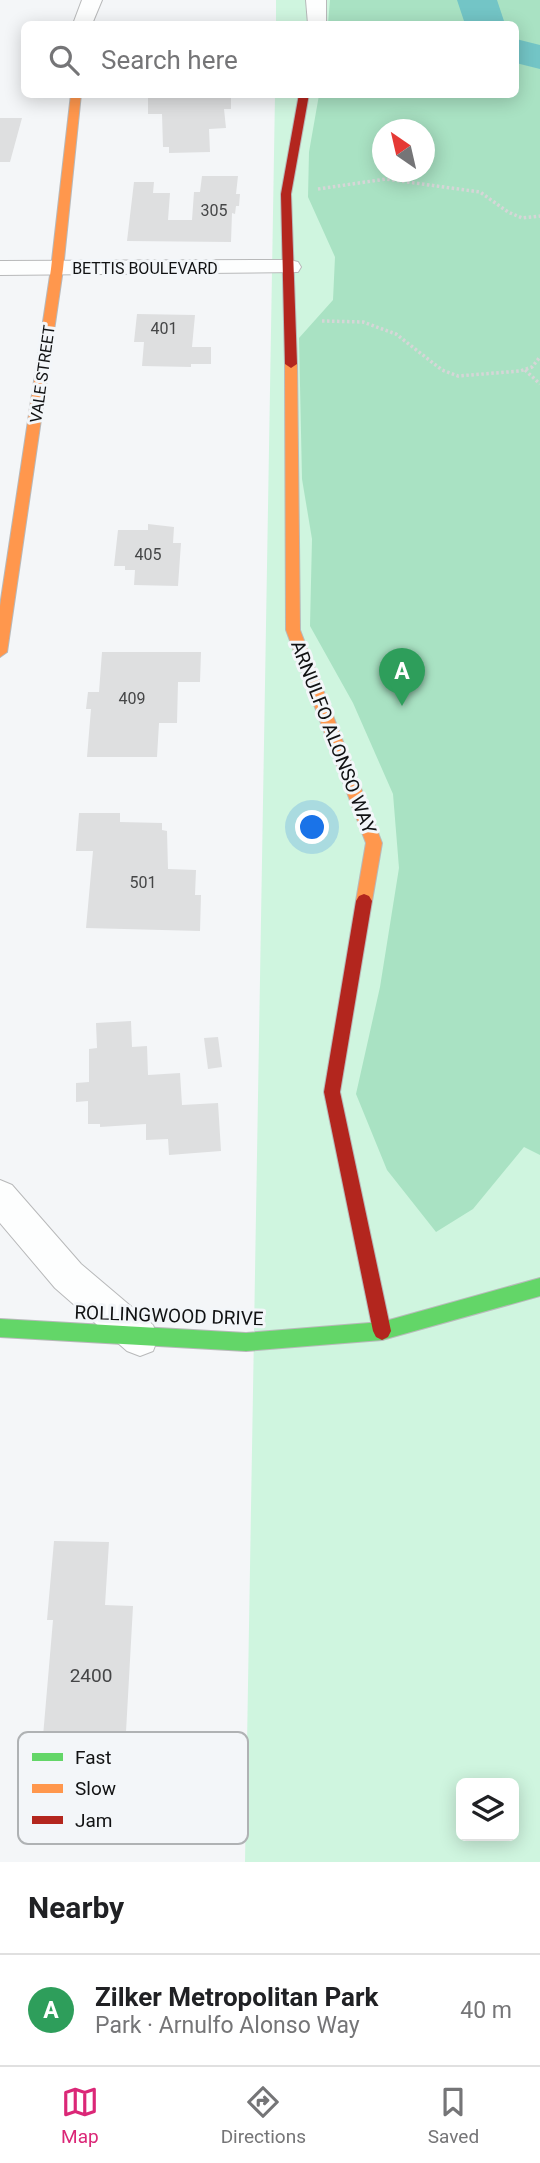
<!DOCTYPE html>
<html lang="en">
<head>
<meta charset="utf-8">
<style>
	body { margin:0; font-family:Roboto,sans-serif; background:#f2f2f2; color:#202124 }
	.controls { position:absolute; right:21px; bottom:21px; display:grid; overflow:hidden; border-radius:10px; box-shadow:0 4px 18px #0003 }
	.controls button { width:63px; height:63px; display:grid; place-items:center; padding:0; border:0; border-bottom:2px solid #e0e0e0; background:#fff; color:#202124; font:35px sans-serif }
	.compass { position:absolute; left:372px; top:119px; width:63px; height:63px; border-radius:50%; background:#fff; box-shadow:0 4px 18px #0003; rotate:326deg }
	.you { position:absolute; left:313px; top:828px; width:24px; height:24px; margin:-18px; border:5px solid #fff; border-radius:50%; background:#1a73e8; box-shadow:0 0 0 10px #1a73e833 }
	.badge { display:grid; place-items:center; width:46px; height:46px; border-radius:50%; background:#db2777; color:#fff; font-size:23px; font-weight:700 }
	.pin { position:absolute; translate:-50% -58px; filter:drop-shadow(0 2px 4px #0008) }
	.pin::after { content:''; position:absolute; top:37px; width:24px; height:21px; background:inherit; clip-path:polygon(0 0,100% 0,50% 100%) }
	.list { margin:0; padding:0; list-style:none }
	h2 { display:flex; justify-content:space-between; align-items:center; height:91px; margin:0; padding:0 28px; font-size:30px }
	h2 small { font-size:23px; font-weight:400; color:#757577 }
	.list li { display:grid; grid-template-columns:46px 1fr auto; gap:21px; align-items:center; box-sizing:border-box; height:112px; padding:0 28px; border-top:2px solid #e0e0e0 }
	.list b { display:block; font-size:26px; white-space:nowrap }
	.list p { margin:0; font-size:23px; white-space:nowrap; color:#757577 }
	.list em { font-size:23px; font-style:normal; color:#757577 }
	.icon { flex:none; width:38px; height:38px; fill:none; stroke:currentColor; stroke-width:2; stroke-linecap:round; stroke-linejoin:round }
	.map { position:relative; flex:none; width:540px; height:1862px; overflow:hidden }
	.search { position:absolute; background:#fff; box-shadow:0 4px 18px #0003; left:21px; right:21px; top:21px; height:77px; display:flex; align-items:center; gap:18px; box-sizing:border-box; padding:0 24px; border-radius:10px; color:#757577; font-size:26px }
	.sheet { height:203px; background:#fff }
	nav { display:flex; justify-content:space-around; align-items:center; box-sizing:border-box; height:98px; border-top:2px solid #e0e0e0; background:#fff; font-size:19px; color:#757577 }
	nav a { display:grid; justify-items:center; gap:4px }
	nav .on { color:#db2777 }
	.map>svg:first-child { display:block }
	.green { fill:#cff5df; fill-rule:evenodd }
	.forest { fill:#a9e2c3; fill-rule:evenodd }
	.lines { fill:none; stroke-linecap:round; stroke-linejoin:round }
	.river { fill:#73c5c6; fill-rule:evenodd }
	.building { fill:#dedfe0 }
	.street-casing { stroke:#b8b9ba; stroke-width:2 }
	.fast-casing { stroke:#b8b9ba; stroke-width:2 }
	.slow-casing { stroke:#b8b9ba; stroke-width:2 }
	.jam-casing { stroke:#b8b9ba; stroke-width:2 }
	.path { stroke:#d6d6d7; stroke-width:3.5; stroke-dasharray:2.5 2.5; stroke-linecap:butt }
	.street { fill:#fdfefe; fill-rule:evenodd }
	.fast { fill:#63d668; fill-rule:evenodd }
	.slow { fill:#ff974d; fill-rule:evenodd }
	.jam { fill:#b3261e; fill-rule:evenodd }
	.labels { text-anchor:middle; stroke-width:6; stroke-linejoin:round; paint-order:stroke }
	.number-label { font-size:16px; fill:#454647 }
	.far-street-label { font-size:16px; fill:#111213; stroke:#f3f6f9 }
	.street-label { font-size:19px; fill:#111213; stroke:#f3f6f9 }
	.near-number-label { font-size:19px; fill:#454647 }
	.key { fill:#f3f6f9; stroke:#afb2b4; stroke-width:2 }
	.key-label { font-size:19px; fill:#111213 }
</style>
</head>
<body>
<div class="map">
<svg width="540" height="1862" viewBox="0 0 540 1862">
	<rect width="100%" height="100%" fill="#f4f6f8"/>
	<path class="green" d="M276,0H540V1862H245L275,95L516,94V24H276ZM382,130H424V172H382ZM461,1783H514V1836H461Z"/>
	<path class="forest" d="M330,0H540V1155L524,1147L473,1209L436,1232L387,1170L356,1094L380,987L399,868L393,794L353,703L310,626L312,539L302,479L299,338L333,300L335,257L308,197L309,152L319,95L516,94V24H328ZM382,130H424V172H382Z"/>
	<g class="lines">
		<path class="river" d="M457,0H497L505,24H465Z
			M516,39L540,45V69L516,63Z"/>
	</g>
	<path class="building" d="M194,95V98L231,97V109H224L226,128L209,129L210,152L169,153V147H163L162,114H148V97Z
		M0,118H22L10,162H0Z
		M202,176H238L236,194H240L239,206H236L235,214L232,213L231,242L127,241L134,182H154L153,193H170L168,220H192L194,192H200Z
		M137,314L195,315L192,347H211V364H191V367L142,366L144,342H134Z
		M148,524L174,527L173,543H181L178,586L134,585L135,570H125V566H114L118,530H148Z
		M102,652H201L200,682H178L177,723H159L157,757H87L91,709H86L88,692H99Z
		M79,813H120V822L162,823V830L167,831L168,869L196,870L195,895H201L200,931L86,928L93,851H76Z
		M131,1021L132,1047L147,1046L148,1075L180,1073L182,1105L218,1103L221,1151L169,1155L168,1139L146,1140V1124L100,1127V1124H88V1101L76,1102V1083L89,1082V1049L97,1048L96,1023Z
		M218,1037L222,1067L208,1069L204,1038Z
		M54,1541L109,1542L105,1605L133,1606L125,1750L42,1748L53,1620H47Z"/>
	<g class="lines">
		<defs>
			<path id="street" d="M82,0H102L92,24H73Z
				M306,0H326V24H308Z
				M290,260L298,262L301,267L298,272L0,275V261Z
				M0,1180L12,1185L81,1264L153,1325L158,1338L153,1351L140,1356L127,1351L55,1288L0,1223Z"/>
			<path id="fast" d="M540,1278V1296L382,1340L246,1351L0,1337V1319L246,1333L382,1322Z"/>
			<path id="slow" d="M71,94H81L63,269L7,652L0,657V606L51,269Z
				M291,360L297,364L300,630L382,843L372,901L369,906H359L356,901L366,843L286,630L285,364Z"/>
			<path id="jam" d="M299,94H309L291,194L297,364L291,368L285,364L281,194Z
				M364,894L369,896L372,901L340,1092L391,1331L388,1337L382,1340L376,1337L373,1331L324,1092L356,901L359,896Z"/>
		</defs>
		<use href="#street" class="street-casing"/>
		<use href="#fast" class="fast-casing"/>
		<use href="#slow" class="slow-casing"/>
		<use href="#jam" class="jam-casing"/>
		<path class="path" d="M318,189L386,179L480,192L508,212L522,218L540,216
			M322,321L363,322L396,334L442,370L458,376L520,371L532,367L540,357
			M525,370L540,384"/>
		<use href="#street" class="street"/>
		<use href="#fast" class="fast"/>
		<use href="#slow" class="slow"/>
		<use href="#jam" class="jam"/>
	</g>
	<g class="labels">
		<g class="number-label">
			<text x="214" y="216">305</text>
			<text x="164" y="334">401</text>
			<text x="148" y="560">405</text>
			<text x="132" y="704">409</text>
			<text x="143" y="888">501</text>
		</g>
		<g class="far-street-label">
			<text x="145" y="274">BETTIS BOULEVARD</text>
			<text transform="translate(42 374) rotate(-82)" y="6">VALE STREET</text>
		</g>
		<g class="street-label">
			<text transform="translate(334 737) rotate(69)" y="7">ARNULFO ALONSO WAY</text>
			<text transform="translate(169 1315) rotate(2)" y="7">ROLLINGWOOD DRIVE</text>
		</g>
		<g class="near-number-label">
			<text x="91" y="1682">2400</text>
		</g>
	</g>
	<rect x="18" y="1732" width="230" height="112" rx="10" class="key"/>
	<rect x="32" y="1753" width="31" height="8" fill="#63d668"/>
	<rect x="32" y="1784" width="31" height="9" fill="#ff974d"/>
	<rect x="32" y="1816" width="31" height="8" fill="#b3261e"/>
	<g class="key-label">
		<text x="75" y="1764">Fast</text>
		<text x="75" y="1795">Slow</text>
		<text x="75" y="1827">Jam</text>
	</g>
</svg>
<div class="controls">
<button><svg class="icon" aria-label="layers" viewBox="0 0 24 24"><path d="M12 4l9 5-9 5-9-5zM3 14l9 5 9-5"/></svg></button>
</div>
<svg class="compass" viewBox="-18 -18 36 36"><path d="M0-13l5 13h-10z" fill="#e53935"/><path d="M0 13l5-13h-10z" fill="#757577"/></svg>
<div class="you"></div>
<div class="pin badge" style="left:402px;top:706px;background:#2e9e5b">A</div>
<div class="search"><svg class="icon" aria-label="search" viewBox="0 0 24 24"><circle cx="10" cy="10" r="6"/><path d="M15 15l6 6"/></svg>Search here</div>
</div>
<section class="sheet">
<h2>Nearby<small></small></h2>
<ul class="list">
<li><span class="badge" style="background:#2e9e5b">A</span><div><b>Zilker Metropolitan Park</b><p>Park · Arnulfo Alonso Way</p></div><em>40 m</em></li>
</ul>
</section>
<nav>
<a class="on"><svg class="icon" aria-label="map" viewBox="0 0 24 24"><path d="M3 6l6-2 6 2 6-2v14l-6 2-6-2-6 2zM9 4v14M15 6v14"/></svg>Map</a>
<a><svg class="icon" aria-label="directions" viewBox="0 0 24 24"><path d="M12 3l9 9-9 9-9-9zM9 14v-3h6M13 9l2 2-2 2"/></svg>Directions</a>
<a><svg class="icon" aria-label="saved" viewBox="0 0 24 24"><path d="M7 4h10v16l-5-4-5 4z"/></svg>Saved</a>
</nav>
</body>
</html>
